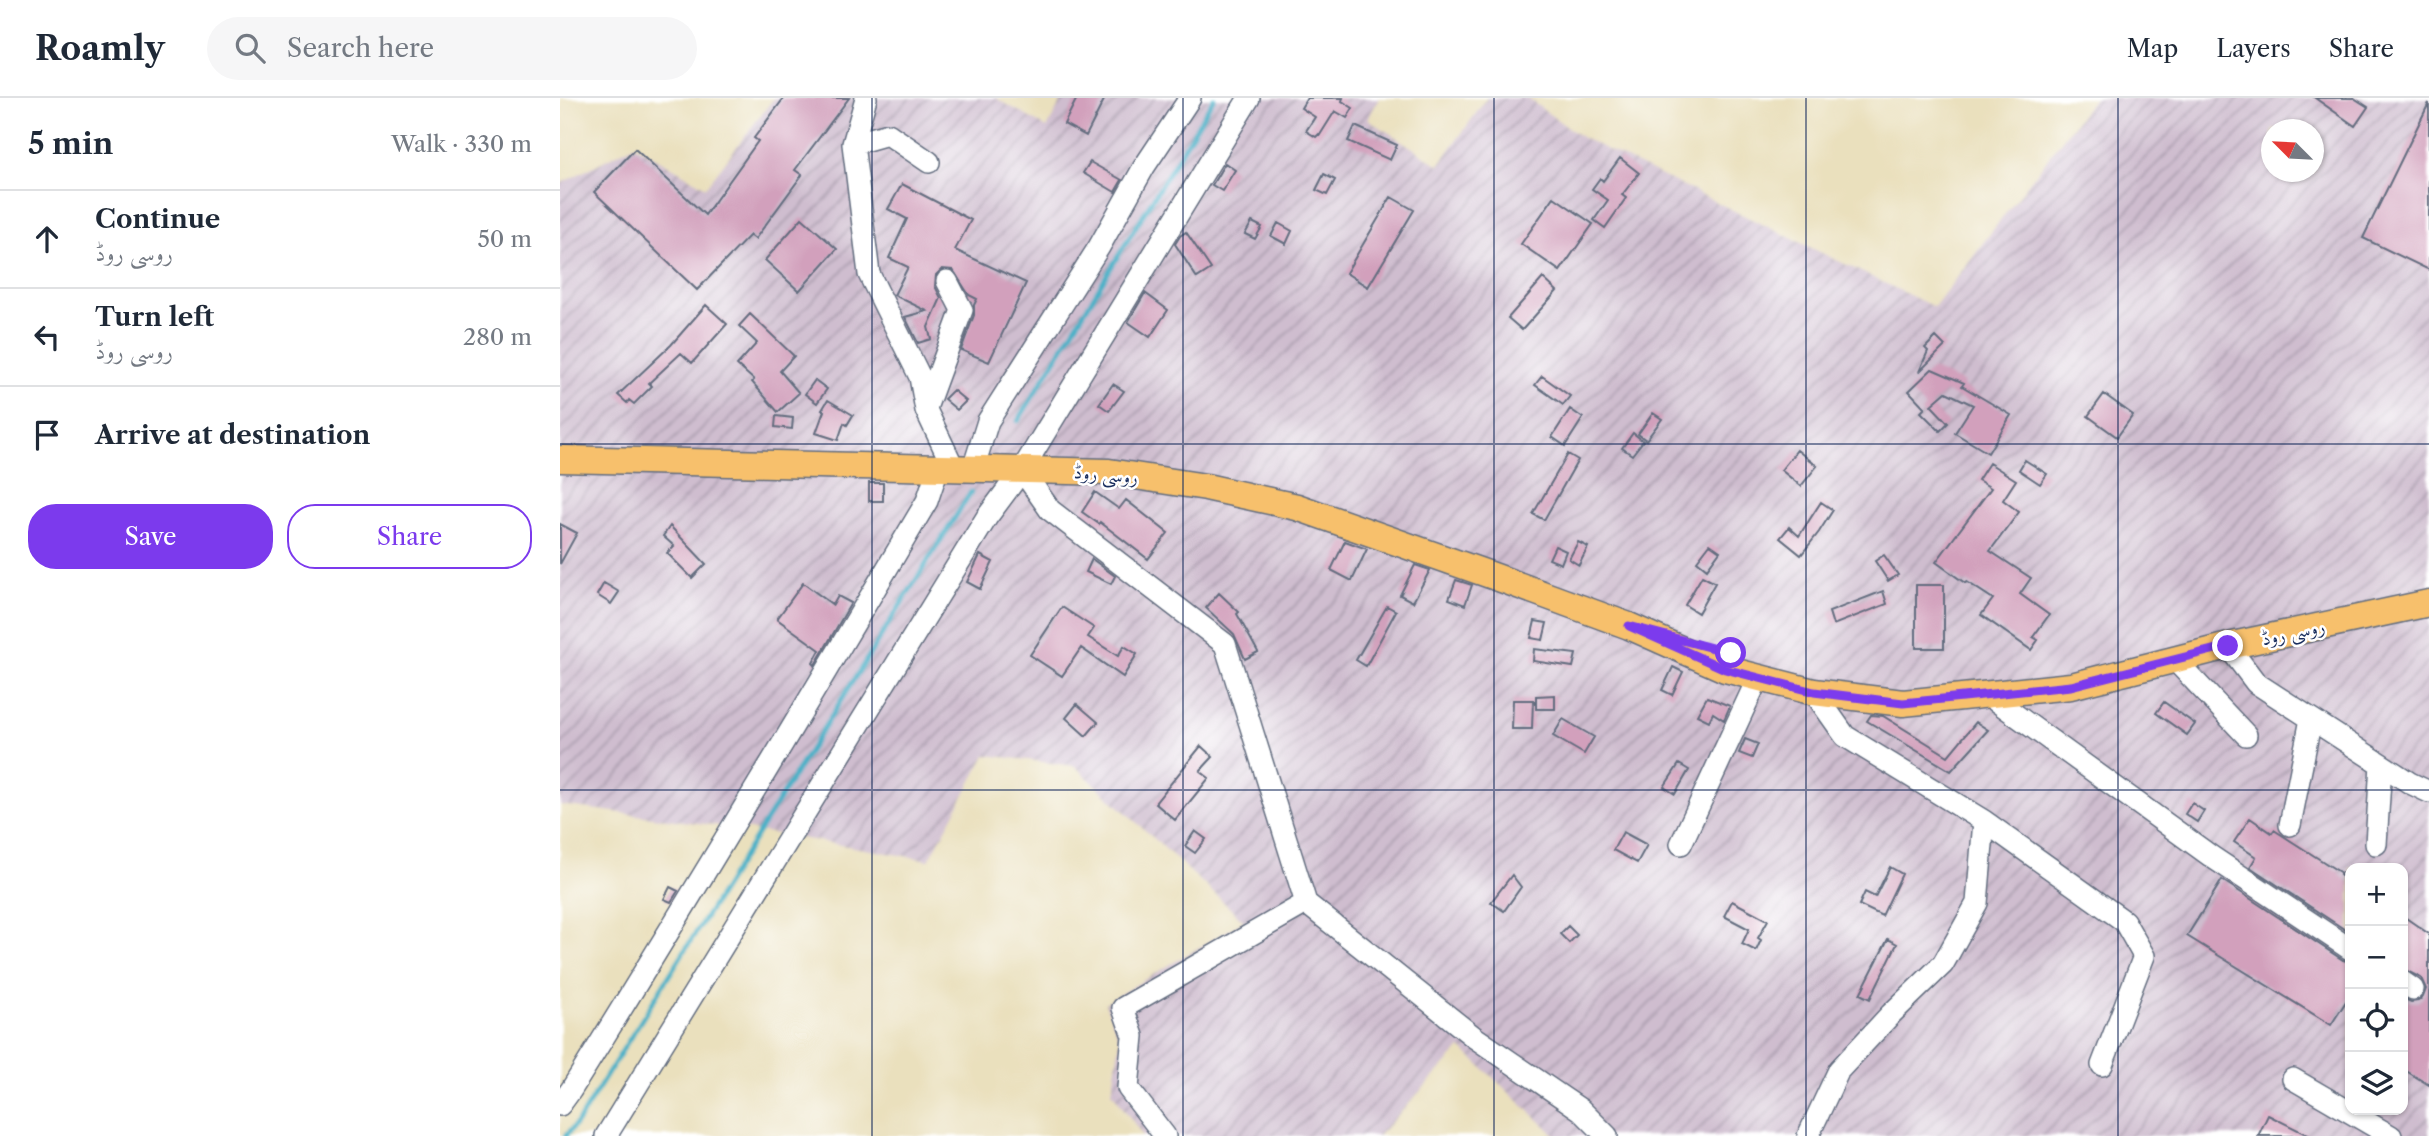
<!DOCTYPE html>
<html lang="en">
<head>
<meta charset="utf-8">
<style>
	body { margin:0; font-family:"Libre Caslon Text",Amiri,serif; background:#f6f6f7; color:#1f2937 }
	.controls { position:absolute; right:21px; bottom:21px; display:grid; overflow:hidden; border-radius:14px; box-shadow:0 2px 5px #0004 }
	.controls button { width:63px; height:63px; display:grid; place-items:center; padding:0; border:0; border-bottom:2px solid #e0e1e3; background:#fff; color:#1f2937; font:35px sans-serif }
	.compass { position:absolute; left:1701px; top:21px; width:63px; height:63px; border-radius:50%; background:#fff; box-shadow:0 2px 5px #0004; rotate:294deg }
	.stop { position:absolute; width:21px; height:21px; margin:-16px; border:5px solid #7c3aed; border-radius:50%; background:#fff }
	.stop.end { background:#7c3aed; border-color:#fff; box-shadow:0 2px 7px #0008 }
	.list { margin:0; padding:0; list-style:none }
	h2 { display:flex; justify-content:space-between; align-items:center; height:91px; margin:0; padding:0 28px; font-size:30px }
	h2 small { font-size:23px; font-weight:400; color:#747a83 }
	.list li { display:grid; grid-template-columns:46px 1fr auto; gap:21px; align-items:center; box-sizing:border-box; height:98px; padding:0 28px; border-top:2px solid #e0e1e3 }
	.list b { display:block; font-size:26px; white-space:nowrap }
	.list p { margin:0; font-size:23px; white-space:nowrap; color:#747a83 }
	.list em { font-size:23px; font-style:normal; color:#747a83 }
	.actions { display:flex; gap:14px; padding:21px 28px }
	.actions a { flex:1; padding:16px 0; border:2px solid #7c3aed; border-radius:28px; text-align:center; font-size:24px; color:#7c3aed }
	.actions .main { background:#7c3aed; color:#fff }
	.icon { flex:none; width:38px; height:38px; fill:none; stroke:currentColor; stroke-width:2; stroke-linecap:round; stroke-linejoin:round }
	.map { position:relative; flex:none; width:1869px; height:1038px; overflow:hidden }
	header { display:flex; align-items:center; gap:42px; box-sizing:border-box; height:98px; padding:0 35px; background:#fff; border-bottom:2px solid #e0e1e3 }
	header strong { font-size:33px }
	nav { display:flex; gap:38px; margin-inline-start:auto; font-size:24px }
	.search { width:490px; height:63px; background:#f6f6f7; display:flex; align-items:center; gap:18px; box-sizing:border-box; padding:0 24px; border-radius:38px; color:#747a83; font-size:26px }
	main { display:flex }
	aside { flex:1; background:#fff }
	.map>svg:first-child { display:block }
	.industrial { fill:url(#industrial-furrows); fill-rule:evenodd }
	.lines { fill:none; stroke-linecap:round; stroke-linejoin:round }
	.stream { stroke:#48b1c7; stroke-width:4.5 }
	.building { fill:#d2a0bc }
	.minor-casing { stroke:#636d7f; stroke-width:24 }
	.major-casing { stroke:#636d7f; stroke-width:29 }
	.minor { stroke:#fff; stroke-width:21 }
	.major { stroke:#f7c06c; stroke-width:26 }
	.route { stroke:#7c3aed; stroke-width:9 }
	.grid { fill:none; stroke:#1b2f5e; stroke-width:2; stroke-opacity:0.55 }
	.labels { text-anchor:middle; stroke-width:5; stroke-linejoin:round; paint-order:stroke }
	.street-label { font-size:19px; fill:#1b2f5e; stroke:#fff }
</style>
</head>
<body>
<header>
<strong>Roamly</strong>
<div class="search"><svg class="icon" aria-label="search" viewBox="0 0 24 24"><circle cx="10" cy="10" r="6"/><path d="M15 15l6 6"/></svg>Search here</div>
<nav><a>Map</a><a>Layers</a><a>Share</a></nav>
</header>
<main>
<aside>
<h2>5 min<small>Walk · 330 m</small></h2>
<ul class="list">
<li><svg class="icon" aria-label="ahead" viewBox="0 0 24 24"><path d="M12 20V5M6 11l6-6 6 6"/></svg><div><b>Continue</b><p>روسی روڈ</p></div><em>50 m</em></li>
<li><svg class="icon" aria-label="left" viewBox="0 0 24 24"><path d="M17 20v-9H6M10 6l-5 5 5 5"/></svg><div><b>Turn left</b><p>روسی روڈ</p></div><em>280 m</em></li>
<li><svg class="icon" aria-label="arrive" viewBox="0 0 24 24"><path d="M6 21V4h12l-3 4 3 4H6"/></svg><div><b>Arrive at destination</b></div></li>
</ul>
<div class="actions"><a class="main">Save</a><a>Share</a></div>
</aside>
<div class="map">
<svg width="1869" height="1038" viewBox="0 0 1869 1038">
	<defs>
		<pattern id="industrial-furrows" width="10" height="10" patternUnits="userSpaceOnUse" patternTransform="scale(1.75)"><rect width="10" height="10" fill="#cfbdcf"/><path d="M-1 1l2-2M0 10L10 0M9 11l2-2" fill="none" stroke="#a79aab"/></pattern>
	</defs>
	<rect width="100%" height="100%" fill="#fff"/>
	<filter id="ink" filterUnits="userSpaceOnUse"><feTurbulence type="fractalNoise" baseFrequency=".0143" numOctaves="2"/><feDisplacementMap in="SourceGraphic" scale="14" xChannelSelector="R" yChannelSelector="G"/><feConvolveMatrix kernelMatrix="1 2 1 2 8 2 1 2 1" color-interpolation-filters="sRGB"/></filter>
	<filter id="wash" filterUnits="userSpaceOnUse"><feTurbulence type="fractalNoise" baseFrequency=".00686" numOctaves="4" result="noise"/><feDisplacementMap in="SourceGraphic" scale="28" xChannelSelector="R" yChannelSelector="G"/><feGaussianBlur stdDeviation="1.57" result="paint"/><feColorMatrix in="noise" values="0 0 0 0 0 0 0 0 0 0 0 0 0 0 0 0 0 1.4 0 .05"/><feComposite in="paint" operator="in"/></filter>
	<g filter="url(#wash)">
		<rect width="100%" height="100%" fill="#eae0bd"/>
		<path class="industrial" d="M214,0H436L487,30L503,0H819L808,21L879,67L927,0H967L1021,39L1374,209L1534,0H1869V1038H996L901,950L818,1038H583L552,994L560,943L545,905L684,823L515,668L426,657L369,762L199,733L0,707V86L74,47L146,89ZM1712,32H1754V74H1712ZM1790,770H1843V1012H1790Z"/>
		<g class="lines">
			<path class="stream" d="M458,323L654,0
				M5,1038L17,1025L411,394"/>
		</g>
		<g id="blocks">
			<path class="building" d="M224,0H289L235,72L242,77L195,141L190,137L137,192L34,94L75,51L145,117L198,43L194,40Z
				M517,0H545L526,38L504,26Z
				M747,0H783L782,3L793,10L787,20L775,13L760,37L759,36L756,39L746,33L755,19L741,10Z
				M1755,0H1794L1808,9L1795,28Z
				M1869,5V172L1803,140Z
				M795,28L837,47L830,62L788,43Z
				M1060,60L1079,75L1062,97L1066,100L1045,130L1034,122L1048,102L1032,91L1040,80L1043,83Z
				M530,64L562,82L555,94L523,75Z
				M665,65L675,72L662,93L652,87Z
				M764,76L775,82L767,97L756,92Z
				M342,86L411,122L395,152L466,185L429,264L401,252L414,217V207L417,201L409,197L393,172L382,171L376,177L375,188L381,200L368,229L371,241L358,245L345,219L367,213L334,197L348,169L329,160L347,121L328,111Z
				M831,99L854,112L808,189L786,175Z
				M994,99L1033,126L1000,173L961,146Z
				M242,120L277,151L239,193L205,162Z
				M692,124L702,129L695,141L685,136Z
				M718,125L732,133L726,146L711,138Z
				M626,134L651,171L637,180L615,146L620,138Z
				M983,180L997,193L962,232L948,220Z
				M585,195L608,212L590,239L568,224Z
				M146,207L167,226L132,265L121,255L89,285L92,288L74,306L69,302L67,305L58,297L111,247Z
				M190,216L234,258L220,273L239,295L218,314L192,284L194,282L177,267L197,245L179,228Z
				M1376,239L1385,248L1359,274L1368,253L1365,250Z
				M1372,271L1404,285L1402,288L1451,317L1428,355L1395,335L1413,307L1386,294L1371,307L1388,325L1380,333L1361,314L1365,310L1349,293Z
				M982,278L1010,298L1003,307L975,287Z
				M255,282L267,291L257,305L245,296Z
				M553,286L564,293L549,313L539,306Z
				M393,292L406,303L397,312L384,301Z
				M1544,296L1573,317L1557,339L1528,318Z
				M268,302L293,317L287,327L284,325L278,342L256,335L264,313L262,312Z
				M1010,311L1023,320L1005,348L992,339Z
				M1093,315L1102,321L1086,342L1078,336Z
				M216,318L233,320L232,331L215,329Z
				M1073,335L1083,343L1072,357L1062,350Z
				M1237,352L1257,368L1241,388L1221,372Z
				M1008,356L1018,362L984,422L973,416Z
				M1465,362L1487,376L1480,386L1459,372Z
				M1429,365L1456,382L1443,402L1459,414L1430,453L1471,480L1460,496L1489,517L1473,539L1478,542L1471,552L1421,517L1433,501L1407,484L1405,485L1376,464L1431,390L1418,382Z
				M309,385H323V403H309Z
				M535,394L559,411L566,402L608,435L588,461L540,424L539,426L522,414Z
				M1261,404L1273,412L1259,434L1241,457L1220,440L1229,429L1239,438Z
				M0,426L17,435L0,466Z
				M110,428L146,466L132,480L107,455L114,448L103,438Z
				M785,443L807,451L792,483L771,472Z
				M1018,444L1028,449L1019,467L1009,461Z
				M1150,446L1160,453L1147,471L1137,463Z
				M995,448L1006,453L1001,466L989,461Z
				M420,457L433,464L420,491L407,484Z
				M1324,457L1338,477L1328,483L1315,463Z
				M532,461L555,478L551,486L526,474Z
				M855,467L870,472L853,504L840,497Z
				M1142,478L1155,485L1138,515L1125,507Z
				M896,482L912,487L905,507L889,501Z
				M44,485L59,494L51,506L37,497Z
				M243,485L273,507L278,498L291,505L255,567L253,565L260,552L217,521Z
				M1356,487H1384V550H1356Z
				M1323,493L1327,506L1273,527L1269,514Z
				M659,495L679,514L677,516L698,554L685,561L674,536L646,510Z
				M827,508L836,513L806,568L796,562Z
				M502,509L534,530L528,539L558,558L564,548L577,556L563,579L521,550L502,578L470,557Z
				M975,523L987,525L983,542L971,540Z
				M974,551L1016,556L1013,569L973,563Z
				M1113,569L1123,574L1112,597L1102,592Z
				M995,597V611H976V598Z
				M1147,599L1170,608L1164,622L1153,615L1149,623L1137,617Z
				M953,602H973L972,631H952Z
				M1604,604L1635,626L1627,637L1596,615Z
				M517,606L538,624L526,638L506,620Z
				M1311,617L1323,618L1388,658L1416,624L1428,632L1391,673L1307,623Z
				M1003,621L1034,639L1024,656L993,638Z
				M1185,641L1198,646L1192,660L1179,655Z
				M641,648L653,659L640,673L649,680L615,722L595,705Z
				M1119,666L1129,672L1115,696L1104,689Z
				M1632,705L1644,713L1637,724L1625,716Z
				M1690,720L1712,735L1714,732L1781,775L1780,777L1790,785V835L1690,769L1696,759L1674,744Z
				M635,733L646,741L635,755L625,748Z
				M1063,734L1087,747L1077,765L1053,752Z
				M1330,769L1342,776L1322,818L1299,807L1305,794L1315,799Z
				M952,777L961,789L944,813L931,804Z
				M1662,782L1783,862L1790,864V897L1771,927L1627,838Z
				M110,789L118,793L111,804L104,801Z
				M1172,803L1208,822L1198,840L1201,842L1196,853L1182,846L1189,831L1164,818Z
				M1843,818L1869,836V987L1843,971V900L1851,904L1858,903L1863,899L1866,891L1861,880L1843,871Z
				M1008,828L1017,837L1009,845L1000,836Z
				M1328,841L1337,846L1310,901L1300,896Z
				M1708,1017L1750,1038H1698Z"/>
		</g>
	</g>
	<g filter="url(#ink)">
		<use href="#blocks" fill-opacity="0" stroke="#636d7f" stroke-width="2"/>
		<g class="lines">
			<defs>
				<path id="minor" d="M306,0L293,46L309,176L360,279L366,312L394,371
					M293,46L328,36L369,64
					M366,310L402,212L387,183
					M413,371L428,323L539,149L584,69L630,0
					M462,372L490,412L665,546L746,805L563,910L573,938L568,990L605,1038
					M1668,548L1696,585L1850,685L1869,694
					M1615,562L1686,637
					M1428,597L1652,759L1790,851
					M1424,723L1564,823L1584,858L1542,967
					M1730,727L1751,621
					M1121,746L1198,580
					M1816,746L1821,666
					M746,805L914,939L1021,1012L1047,1038
					M1843,884L1853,891
					M1733,981L1831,1038
					M0,1007L11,992C132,798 250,601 367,403L378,370
					M46,1038L427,419L462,372L689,0
					M1248,1038L1279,972L1331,916L1383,866L1417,805L1424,723L1285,638L1254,594"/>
				<path id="major" d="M0,361L549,374L646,389L737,409L936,479L1069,528L1165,571L1254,594L1343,605L1511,588L1668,548L1869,505"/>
			</defs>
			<use href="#minor" class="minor-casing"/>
			<use href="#major" class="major-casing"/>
			<use href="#minor" class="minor"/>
			<use href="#major" class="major"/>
		</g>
	</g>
	<g class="lines" filter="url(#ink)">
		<path class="route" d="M1171,555L1069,528L1165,571L1254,594L1343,605L1511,588L1668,548"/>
	</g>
	<path class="grid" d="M312,0V1038M623,0V1038M934,0V1038M1246,0V1038M1558,0V1038M0,346H1869M0,692H1869"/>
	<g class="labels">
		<g class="street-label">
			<text transform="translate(546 376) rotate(5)" y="7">روسی روڈ</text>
			<text transform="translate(1733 534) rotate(-12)" y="7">روسی روڈ</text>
		</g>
	</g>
</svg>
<div class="controls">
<button>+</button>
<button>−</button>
<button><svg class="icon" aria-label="locate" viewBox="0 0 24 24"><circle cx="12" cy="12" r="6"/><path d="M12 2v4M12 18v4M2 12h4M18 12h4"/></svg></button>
<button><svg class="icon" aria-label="layers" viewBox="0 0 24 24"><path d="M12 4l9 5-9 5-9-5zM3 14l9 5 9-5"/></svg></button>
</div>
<svg class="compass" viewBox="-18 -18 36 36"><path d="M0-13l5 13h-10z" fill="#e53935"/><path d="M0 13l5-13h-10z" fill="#747a83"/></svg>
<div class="stop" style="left:1171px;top:555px"></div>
<div class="stop end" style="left:1668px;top:548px"></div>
</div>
</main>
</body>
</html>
